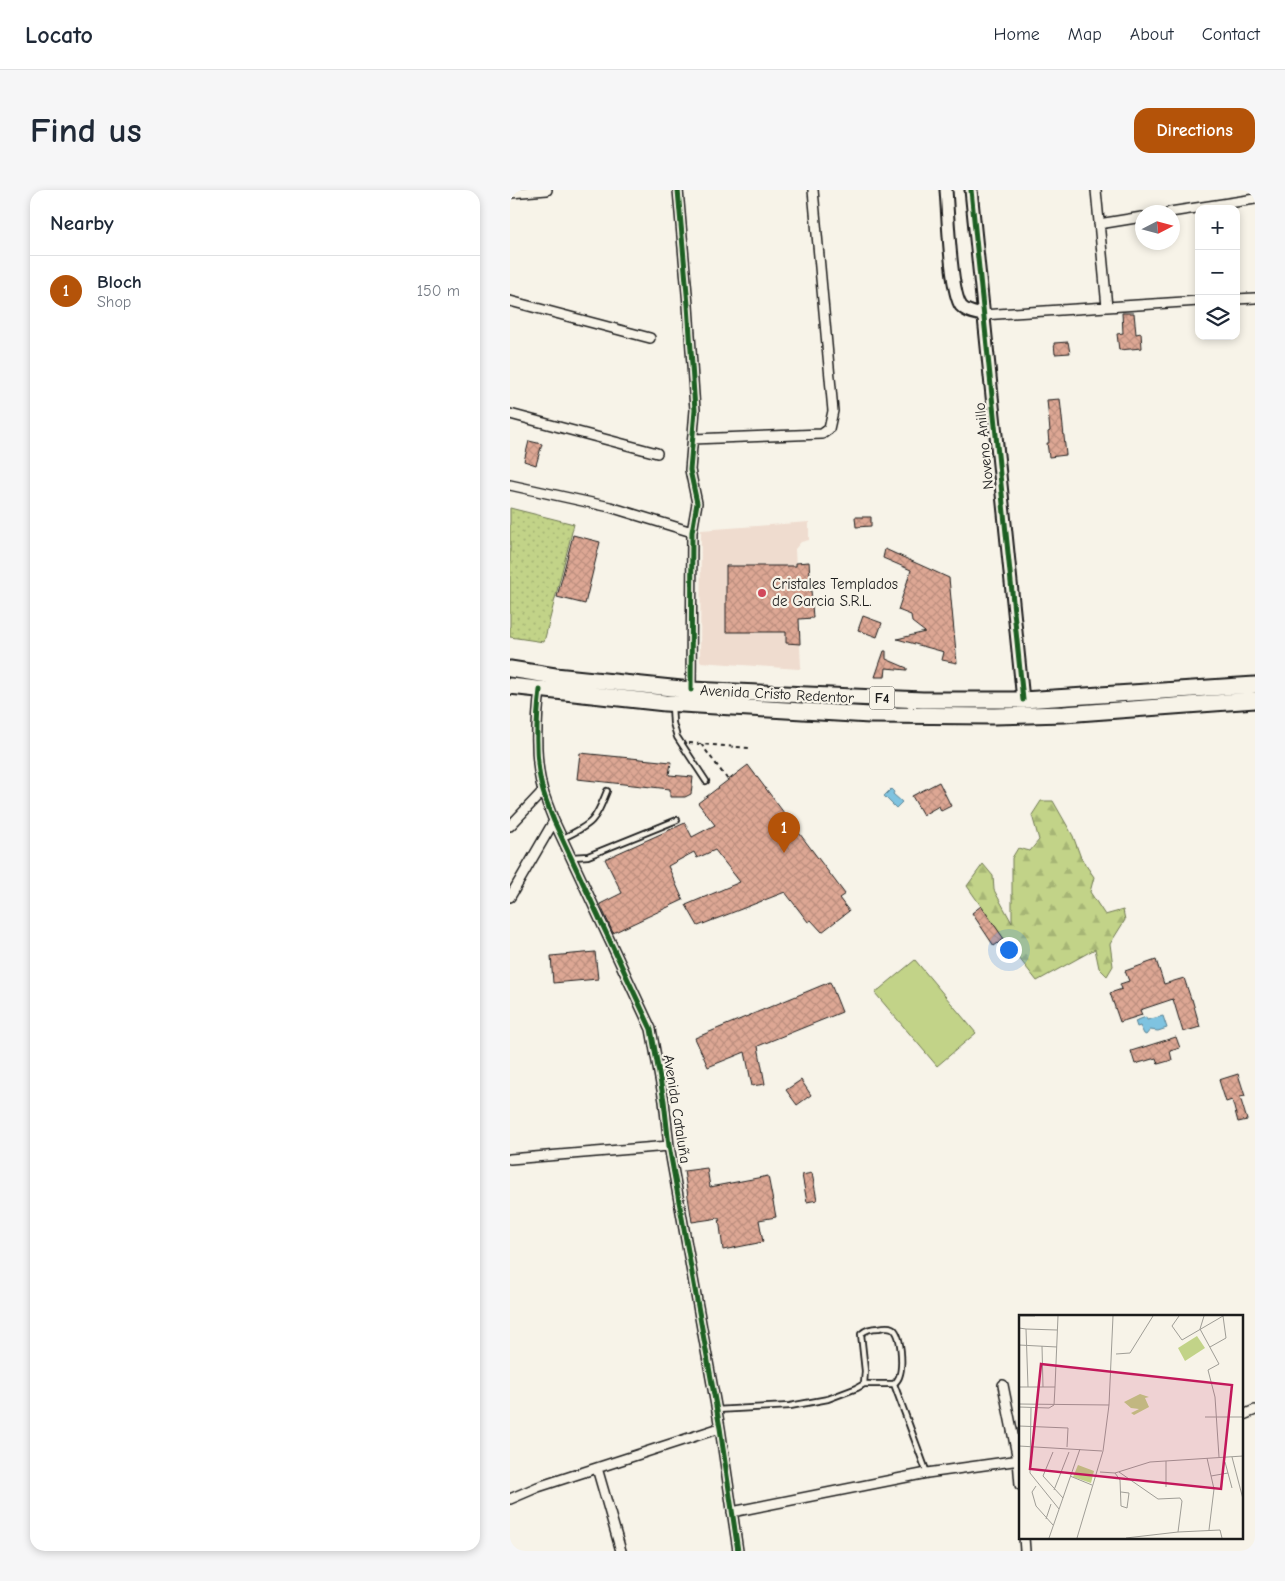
<!DOCTYPE html>
<html lang="en">
<head>
<meta charset="utf-8">
<style>
	body { margin:0; font-family:"Comic Neue",sans-serif; background:#f6f6f7; color:#1f2937 }
	.controls { position:absolute; right:15px; top:15px; display:grid; overflow:hidden; border-radius:10px; box-shadow:0 2px 8px #0003 }
	.controls button { width:45px; height:45px; display:grid; place-items:center; padding:0; border:0; border-bottom:1px solid #e0e1e3; background:#fff; color:#1f2937; font:25px sans-serif }
	.compass { position:absolute; left:625px; top:15px; width:45px; height:45px; border-radius:50%; background:#fff; box-shadow:0 2px 8px #0003; rotate:84deg }
	.you { position:absolute; left:498px; top:759px; width:18px; height:18px; margin:-12px; border:4px solid #fff; border-radius:50%; background:#1a73e8; box-shadow:0 0 0 8px #1a73e833 }
	.badge { display:grid; place-items:center; width:32px; height:32px; border-radius:50%; background:#b45309; color:#fff; font-size:16px; font-weight:700 }
	.pin { position:absolute; translate:-50% -41px; filter:drop-shadow(0 1px 2px #0008) }
	.pin::after { content:''; position:absolute; top:26px; width:18px; height:15px; background:inherit; clip-path:polygon(0 0,100% 0,50% 100%) }
	.list { margin:0; padding:0; list-style:none }
	h2 { display:flex; justify-content:space-between; align-items:center; height:65px; margin:0; padding:0 20px; font-size:21px }
	h2 small { font-size:16px; font-weight:400; color:#747a83 }
	.list li { display:grid; grid-template-columns:32px 1fr auto; gap:15px; align-items:center; box-sizing:border-box; height:70px; padding:0 20px; border-top:1px solid #e0e1e3 }
	.list b { display:block; font-size:19px; white-space:nowrap }
	.list p { margin:0; font-size:16px; white-space:nowrap; color:#747a83 }
	.list em { font-size:16px; font-style:normal; color:#747a83 }
	.icon { flex:none; width:28px; height:28px; fill:none; stroke:currentColor; stroke-width:2; stroke-linecap:round; stroke-linejoin:round }
	.map { position:relative; flex:none; width:745px; height:1361px; overflow:hidden; border-radius:15px }
	header { display:flex; align-items:center; gap:30px; box-sizing:border-box; height:70px; padding:0 25px; background:#fff; border-bottom:1px solid #e0e1e3 }
	header strong { font-size:24px }
	nav { display:flex; gap:28px; margin-inline-start:auto; font-size:18px }
	.intro { display:flex; align-items:center; justify-content:space-between; box-sizing:border-box; height:120px; padding:0 30px }
	h1 { margin:0; font-size:35px }
	.button { padding:12px 22px; border-radius:15px; background:#b45309; color:#fff; font-size:18px; font-weight:700 }
	main { display:flex; gap:30px; padding:0 30px }
	aside { flex:1; background:#fff; border-radius:15px; box-shadow:0 2px 8px #0003 }
	.map>svg:first-child { display:block }
	.built { fill:#efdccf }
	.grass { fill:url(#grass-dots); stroke:#6f7852 }
	.forest { fill:url(#forest-firs); stroke:#6f7852 }
	.pitch { fill:#c2d388; stroke:#6f7852 }
	.water { fill:#7fc3e0; stroke:#578092 }
	.building { fill:url(#building-cross-hatch); stroke:#1c1c1c }
	.lines { fill:none; stroke-linecap:round; stroke-linejoin:round }
	.service-casing { stroke:#1c1c1c; stroke-width:8 }
	.minor-casing { stroke:#1c1c1c; stroke-width:12 }
	.tertiary-casing { stroke:#1c1c1c; stroke-width:15 }
	.trunk-casing { stroke:#1c1c1c; stroke-width:19 }
	.path { stroke:#1c1c1c; stroke-width:2; stroke-dasharray:4 4; stroke-linecap:butt }
	.service { stroke:#f7f3e8; stroke-width:4.5 }
	.minor { stroke:#f7f3e8; stroke-width:9 }
	.tertiary { stroke:#f7f3e8; stroke-width:11 }
	.trunk { stroke:#f7f3e8; stroke-width:15 }
	.cycleway-casing { stroke:#f7f3e8; stroke-width:8 }
	.cycleway { stroke:#1b5e20; stroke-width:5 }
	.poi-dot { fill:#d1495b; stroke:#f7f3e8; stroke-width:2 }
	.labels { text-anchor:middle; stroke-width:4.5; stroke-linejoin:round; paint-order:stroke }
	.shield { fill:#f7f3e8; stroke:#5e5c59; stroke-width:1 }
	.shield-label { font-size:14px; font-weight:bold; fill:#1c1c1c }
	.street-label { font-size:15px; fill:#1c1c1c; stroke:#f7f3e8 }
	.poi-label { font-size:15px; fill:#1c1c1c; stroke:#f7f3e8; text-anchor:start }
	.inset-road { fill:none; stroke:#9f9d96; stroke-width:1 }
	.view { fill:#c2185b; fill-opacity:0.15; stroke:#c2185b; stroke-width:2.5 }
	.inset-edge { fill:none; stroke:#1c1c1c; stroke-width:2.5 }
</style>
</head>
<body>
<header>
<strong>Locato</strong>
<nav><a>Home</a><a>Map</a><a>About</a><a>Contact</a></nav>
</header>
<div class="intro"><h1>Find us</h1><a class="button">Directions</a></div>
<main>
<aside>
<h2>Nearby<small></small></h2>
<ul class="list">
<li><span class="badge">1</span><div><b>Bloch</b><p>Shop</p></div><em>150 m</em></li>
</ul>
</aside>
<div class="map">
<svg width="745" height="1361" viewBox="0 0 745 1361">
	<defs>
		<pattern id="grass-dots" width="8" height="8" patternUnits="userSpaceOnUse" patternTransform="scale(1.25)"><rect width="8" height="8" fill="#c2d388"/><path d="M2 2h.1M6 6h.1" fill="none" stroke="#a6b575" stroke-width="1.8" stroke-linecap="round"/></pattern>
		<pattern id="forest-firs" width="22" height="20" patternUnits="userSpaceOnUse" patternTransform="scale(1.25)"><rect width="22" height="20" fill="#c2d388"/><path d="M5 1l3.5 6h-7zM16 11l3.5 6h-7z" fill="#a6b575"/></pattern>
		<pattern id="building-cross-hatch" width="8" height="8" patternUnits="userSpaceOnUse" patternTransform="scale(1.25)"><rect width="8" height="8" fill="#dda794"/><path d="M0 0l8 8M0 8l8-8" fill="none" stroke="#bd8f7f"/></pattern>
	</defs>
	<rect width="100%" height="100%" fill="#f7f3e8"/>
	<filter id="ink" filterUnits="userSpaceOnUse"><feTurbulence type="fractalNoise" baseFrequency=".02" numOctaves="2"/><feDisplacementMap in="SourceGraphic" scale="10" xChannelSelector="R" yChannelSelector="G"/><feConvolveMatrix kernelMatrix="1 2 1 2 8 2 1 2 1" color-interpolation-filters="sRGB"/></filter>
	<g filter="url(#ink)">
		<path class="built" d="M299,332V350L291,352L285,359L291,477L289,479L190,472L191,340Z"/>
		<path class="grass" d="M0,318L64,334L34,452L0,447Z"/>
		<path class="forest" d="M531,611H543L563,646L571,668L584,687L580,702L595,725L613,720L615,730L600,754L603,776L597,786L589,778L585,759L527,791L494,749L457,696L473,674L483,686L484,700L502,733V668L508,658L520,661L529,650L522,625Z"/>
		<path class="pitch" d="M405,770L466,843L427,876L365,803Z"/>
		<path class="water" d="M381,599L384,602L383,604L392,612L386,618L374,606Z
			M653,826L657,838L648,841L640,840L636,845L634,844L630,836L627,837L625,831L636,827L637,830Z"/>
		<path class="building" d="M612,123H624L626,144L631,143L632,158L609,160L607,144L613,143Z
			M558,152L560,163L545,164L544,153Z
			M550,209L556,265L539,267L537,253H539L538,242L540,241L537,210Z
			M19,251L32,254L26,275L14,271Z
			M345,327H361V336L346,337Z
			M63,345L90,352L75,414L47,407Z
			M375,359L439,388L447,473L432,470L434,462L387,449L415,442L402,432L401,425L388,420L401,380L373,368Z
			M299,372L303,428L289,429L290,454L276,453V442H216V376H286V373Z
			M353,426L372,433L367,447L348,440Z
			M374,461H376V469L397,478V480L376,478L375,487H365Z
			M70,563L161,572L159,585L183,587L181,604L175,607H160V599L67,589Z
			M238,575L335,704L329,708L339,721L312,742L301,730L298,732L275,702L188,736L176,715L230,692L205,660L187,668L184,662L158,676L173,710L103,743L90,714L112,703L95,669L175,633L182,647L205,635L188,613Z
			M429,592L441,616L431,621L429,616L413,625L402,606Z
			M471,716L494,749L484,756L462,723Z
			M85,762L88,789L43,793L41,766Z
			M646,770L654,794L674,788L681,809H682L690,837L673,842L663,809L630,820L632,825L610,832L600,803L612,799L610,794L619,791L615,781Z
			M320,792L332,822L248,856L255,894L242,896L235,862L198,877L185,848Z
			M666,847L670,858L660,861L662,870L648,874L646,868L625,874L621,861Z
			M728,884L735,906L730,907L737,930L728,932L722,910L716,912L709,890Z
			M291,890L301,905L287,915L276,900Z
			M197,978L200,997L258,986L266,1027L249,1030L253,1052L213,1060L209,1028L182,1032L174,981Z
			M302,983L307,1010L297,1012L292,985Z"/>
		<g class="lines">
			<defs>
				<path id="service" d="M162,515L163,533L167,547L196,591
					M53,648C83,634 85,631 97,601
					M62,667L78,666L167,630
					M384,1194L417,1283
					M206,1220L280,1216L318,1209L347,1198L354,1194H384C386,1192 388,1190 389,1187C393,1177 392,1143 382,1138C378,1136 373,1137 369,1138C362,1138 356,1139 351,1144L355,1181L354,1194"/>
				<path id="minor" d="M168,0L178,115L185,220L180,280L187,313L182,342L181,500
					M0,3L37,0
					M660,22L745,9
					M589,34L632,27
					M726,109L745,108
					M0,111L140,148
					M597,117L689,111
					M472,125L597,117L586,0
					M0,224L147,263
					M183,249L312,244L319,239L323,221L303,0
					M0,295L100,317L182,342
					M30,500C26,533 24,569 33,601C36,611 40,621 44,631L141,839L154,911L159,956L210,1238L228,1361
					M0,636L33,601
					M0,707L44,631
					M0,969L159,956
					M493,1195L508,1270L510,1295
					M731,1226L745,1220
					M87,1278L111,1361
					M0,1309L28,1297L210,1238
					M222,1322L417,1283L510,1270
					M514,1347L515,1361"/>
				<path id="tertiary" d="M436,0C438,22 440,101 451,116C456,122 465,123 472,125
					M461,0L513,510"/>
				<path id="trunk" d="M0,479L45,486L181,500L413,510H513L745,495
					M0,496L155,513L360,525L484,526L554,524L745,510"/>
			</defs>
			<use href="#service" class="service-casing"/>
			<use href="#minor" class="minor-casing"/>
			<use href="#tertiary" class="tertiary-casing"/>
			<use href="#trunk" class="trunk-casing"/>
			<path class="path" d="M179,553L239,558
				M191,554L218,590"/>
			<use href="#service" class="service"/>
			<use href="#minor" class="minor"/>
			<use href="#tertiary" class="tertiary"/>
			<use href="#trunk" class="trunk"/>
			<defs>
				<path id="cycleway" d="M168,0L178,115L185,220L180,280L187,313L182,342L181,500
					M461,0L513,510
					M30,500C26,533 24,569 33,601C36,611 40,621 44,631L141,839L154,911L159,956L210,1238L228,1361"/>
			</defs>
			<use href="#cycleway" class="cycleway-casing"/>
			<use href="#cycleway" class="cycleway"/>
		</g>
	</g>
	<circle class="poi-dot" cx="252" cy="403" r="5"/>
	<g class="labels">
		<rect class="shield" x="359.5" y="496.5" width="25" height="23" rx="4"/>
		<g class="shield-label">
			<text x="372" y="513">F4</text>
		</g>
		<g class="street-label">
			<text transform="translate(474 256) rotate(-96)" y="5">Noveno Anillo</text>
			<text transform="translate(267 504) rotate(3)" y="5">Avenida Cristo Redentor</text>
			<text transform="translate(167 919) rotate(81)" y="5">Avenida Cataluña</text>
		</g>
		<g class="poi-label">
			<text x="262" y="399">Cristales Templados<tspan x="262" dy="17">de Garcia S.R.L.</tspan></text>
		</g>
	</g>
	<g transform="translate(509 1125)">
		<rect width="224" height="224" fill="#f7f3e8"/>
		<path d="M59,150L75,156L72,168L54,162Z" fill="#c2d388"/>
		<path d="M121,79L130,82L126,83L130,92L115,100L112,98L120,94L112,93L105,87Z" fill="#c2d388"/>
		<path d="M178,21L186,33L166,46L159,33Z" fill="#c2d388"/>
		<path class="inset-road" d="M0,1H16M160,1L153,11L163,25L204,1M185,1L181,14L200,49L189,55L196,82L200,142M0,13L7,14L9,72M7,14L38,15M0,30L38,32M23,31L24,72M191,32L207,23L204,1M97,39L111,38L134,1M0,72H36L35,90M36,72L39,1M0,89L90,90M0,92L30,93L35,90M12,93L11,158L40,194M186,102H224M0,111L49,113L48,132M0,131L83,136M34,137L24,161L44,183M213,142L224,184M188,143L195,174L190,215M206,147L213,173M81,157L96,158L131,147L224,141M100,157L139,184L161,183L163,186L159,217L107,223M96,158L101,165L102,191L108,193L110,178L102,177M51,161L73,170M192,161L209,158M17,171L13,177L17,191L34,210M147,172V146M35,175L50,137M27,204L32,189M159,217L201,215L203,223M30,223L61,134M58,223L84,136L90,90L94,1"/>
		<path class="view" d="M22,49L213,70L202,174L11,154Z"/>
		<rect width="224" height="224" class="inset-edge"/>
	</g>
</svg>
<div class="controls">
<button>+</button>
<button>−</button>
<button><svg class="icon" aria-label="layers" viewBox="0 0 24 24"><path d="M12 4l9 5-9 5-9-5zM3 14l9 5 9-5"/></svg></button>
</div>
<svg class="compass" viewBox="-18 -18 36 36"><path d="M0-13l5 13h-10z" fill="#e53935"/><path d="M0 13l5-13h-10z" fill="#747a83"/></svg>
<div class="you"></div>
<div class="pin badge" style="left:274px;top:663px">1</div>
</div>
</main>
</body>
</html>
